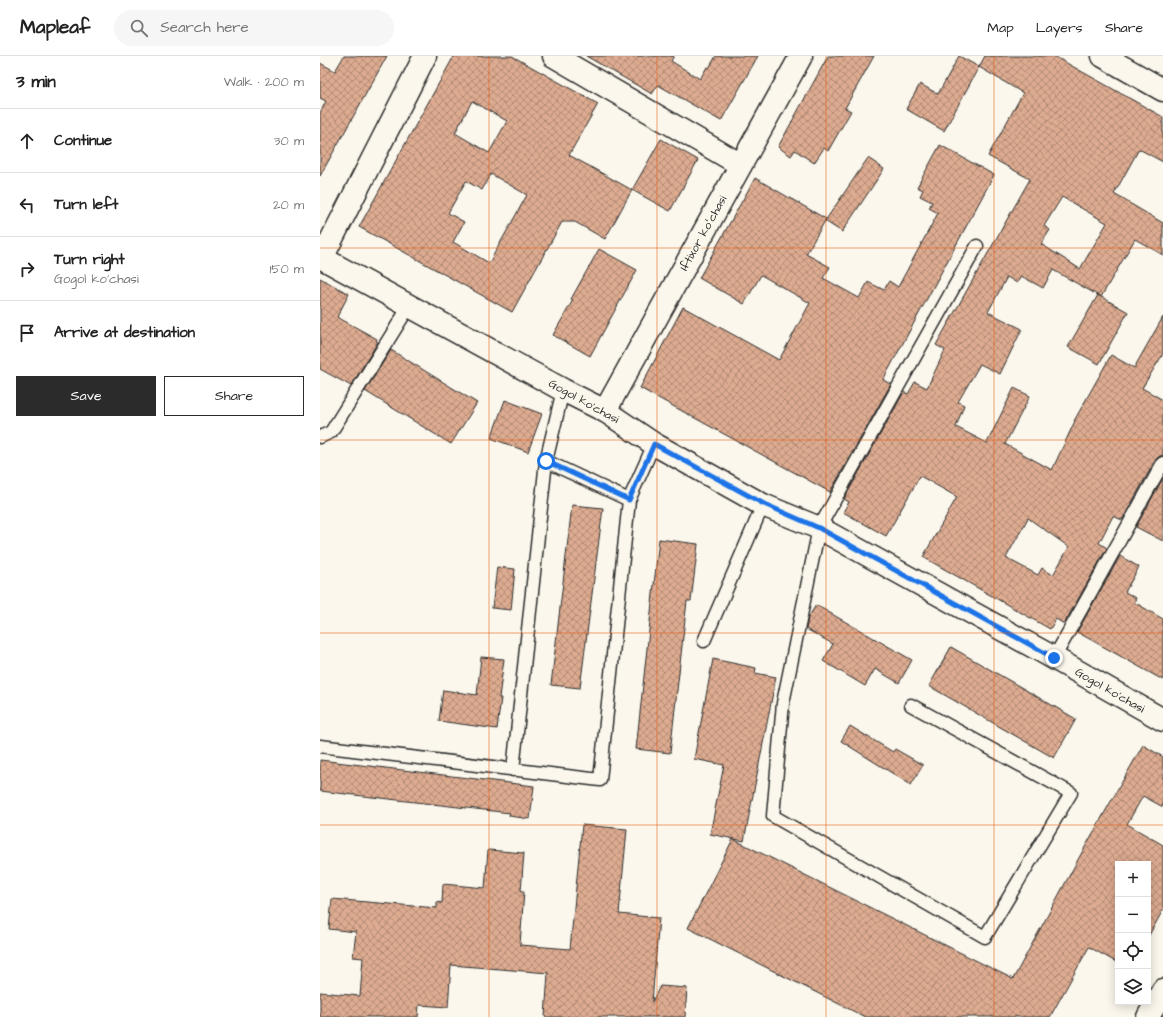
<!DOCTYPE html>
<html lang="en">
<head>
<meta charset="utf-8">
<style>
	body { margin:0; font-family:"Architects Daughter",sans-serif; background:#f6f6f6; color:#222 }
	.controls { position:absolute; right:12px; bottom:12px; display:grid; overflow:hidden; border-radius:0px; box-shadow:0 2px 10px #0003 }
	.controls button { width:36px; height:36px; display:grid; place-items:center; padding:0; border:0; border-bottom:1px solid #e0e0e0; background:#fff; color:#222; font:20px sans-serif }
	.stop { position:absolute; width:12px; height:12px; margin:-9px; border:3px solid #1a73e8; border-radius:50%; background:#fff }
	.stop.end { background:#1a73e8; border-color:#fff; box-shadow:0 1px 4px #0008 }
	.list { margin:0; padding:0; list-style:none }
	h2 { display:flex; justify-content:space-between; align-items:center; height:52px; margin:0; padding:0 16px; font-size:17px }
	h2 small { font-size:13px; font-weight:400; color:#767676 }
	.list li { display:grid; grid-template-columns:26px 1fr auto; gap:12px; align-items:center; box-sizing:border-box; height:64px; padding:0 16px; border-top:1px solid #e0e0e0 }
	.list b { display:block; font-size:15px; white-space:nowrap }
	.list p { margin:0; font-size:13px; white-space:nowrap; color:#767676 }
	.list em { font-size:13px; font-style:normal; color:#767676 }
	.actions { display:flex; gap:8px; padding:12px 16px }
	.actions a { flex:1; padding:9px 0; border:1px solid #2b2b2b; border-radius:0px; text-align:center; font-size:14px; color:#2b2b2b }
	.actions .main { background:#2b2b2b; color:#fff }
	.icon { flex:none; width:22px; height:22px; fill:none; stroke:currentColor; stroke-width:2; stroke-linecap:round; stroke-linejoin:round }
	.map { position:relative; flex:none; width:843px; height:961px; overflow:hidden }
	header { display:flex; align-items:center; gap:24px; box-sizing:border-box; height:56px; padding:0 20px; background:#fff; border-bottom:1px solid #e0e0e0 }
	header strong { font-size:19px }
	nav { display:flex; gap:22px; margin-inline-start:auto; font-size:14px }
	.search { width:280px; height:36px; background:#f6f6f6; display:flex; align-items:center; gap:10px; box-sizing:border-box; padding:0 14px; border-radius:22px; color:#767676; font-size:15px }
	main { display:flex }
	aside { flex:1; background:#fff }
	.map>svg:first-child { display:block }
	.building { fill:url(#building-cross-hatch); stroke:#2b2b2b; fill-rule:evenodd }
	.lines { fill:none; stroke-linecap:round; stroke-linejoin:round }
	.lane-casing { stroke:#2b2b2b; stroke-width:15 }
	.street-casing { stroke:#2b2b2b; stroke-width:25 }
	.secondary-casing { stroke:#2b2b2b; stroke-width:25 }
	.lane { stroke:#fbf7ec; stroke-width:12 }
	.street { stroke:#fbf7ec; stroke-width:22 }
	.secondary { stroke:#fbf7ec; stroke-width:22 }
	.route { stroke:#1a73e8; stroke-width:5 }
	.grid { fill:none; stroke:#e8590c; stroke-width:1; stroke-opacity:0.55 }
	.labels { text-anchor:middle; stroke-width:4; stroke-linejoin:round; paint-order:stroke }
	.street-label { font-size:12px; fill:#2b2b2b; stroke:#fbf7ec }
</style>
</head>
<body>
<header>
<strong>Mapleaf</strong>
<div class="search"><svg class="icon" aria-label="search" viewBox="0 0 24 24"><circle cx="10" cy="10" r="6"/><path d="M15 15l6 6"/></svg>Search here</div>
<nav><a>Map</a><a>Layers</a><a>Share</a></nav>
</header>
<main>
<aside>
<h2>3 min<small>Walk · 200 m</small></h2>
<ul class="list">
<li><svg class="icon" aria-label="ahead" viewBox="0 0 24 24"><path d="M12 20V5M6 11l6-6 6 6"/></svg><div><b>Continue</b></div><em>30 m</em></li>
<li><svg class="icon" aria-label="left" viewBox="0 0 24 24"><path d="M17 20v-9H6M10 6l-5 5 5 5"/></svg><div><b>Turn left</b></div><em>20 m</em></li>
<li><svg class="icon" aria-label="right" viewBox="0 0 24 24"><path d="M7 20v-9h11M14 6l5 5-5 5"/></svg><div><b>Turn right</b><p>Gogol ko'chasi</p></div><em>150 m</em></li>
<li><svg class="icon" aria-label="arrive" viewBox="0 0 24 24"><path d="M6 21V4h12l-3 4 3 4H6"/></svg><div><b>Arrive at destination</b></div></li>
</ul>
<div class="actions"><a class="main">Save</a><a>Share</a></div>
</aside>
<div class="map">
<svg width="843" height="961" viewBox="0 0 843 961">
	<defs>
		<pattern id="building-cross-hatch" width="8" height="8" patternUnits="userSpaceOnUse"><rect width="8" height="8" fill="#ddab90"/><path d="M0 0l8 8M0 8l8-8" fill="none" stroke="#b38b76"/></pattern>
	</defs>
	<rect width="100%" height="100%" fill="#fbf7ec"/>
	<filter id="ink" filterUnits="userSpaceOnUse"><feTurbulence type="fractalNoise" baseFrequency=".025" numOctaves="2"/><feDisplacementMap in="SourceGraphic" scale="8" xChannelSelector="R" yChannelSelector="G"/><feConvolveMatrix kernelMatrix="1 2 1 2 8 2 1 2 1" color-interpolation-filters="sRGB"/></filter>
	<g filter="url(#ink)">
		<path class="building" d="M24,0H67L0,120V57L6,45L0,42V7L15,15Z
			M134,0H192L278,48L249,99L312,134L285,183L255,166H242L192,256L39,171ZM152,45L187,65L169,97L135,77ZM171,118L207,139L169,207L133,186L144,166L128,157L146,125L162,134Z
			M266,0H354L351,5L380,23L387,11L389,12L396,0H438L401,65L338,29L332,38Z
			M508,0H554L525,52L531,55L508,95L504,92L494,107L475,94L471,100L458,91Z
			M639,0L659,11L624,75L586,53L600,28L618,38Z
			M665,0H734L843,61V106L819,93L794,138L843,167V199L815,183L781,241L733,214L723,232L701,220L697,227L687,221L668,256L702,273L680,318L660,308L638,346L644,349L636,371L667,387L694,332L710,340L685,388L732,414L755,365H754L791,299L814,312L843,261V298L822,332L843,344V400H840L836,403L802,464L793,460L779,487L787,492L744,568L736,563L730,573L603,501L637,441L600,420L566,480L523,456L529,446L524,443L584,336L588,338L595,326L607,332L625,294L616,289L710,123L668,100L703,37L659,11ZM742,141L787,167L760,213L721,188L730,174L724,170ZM708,462L749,491L733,519L722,512L718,519L686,502Z
			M341,83L378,104L350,155L312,134Z
			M620,89L674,119L563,324L571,328L510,436L320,332L363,251L459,304L490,247L441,219L424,248L379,222L435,122L506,163L486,198L510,211L503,222L539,242L548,226L564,234L569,225L578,231L618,157L609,152L612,146L600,140L603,134L597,131Z
			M548,102L564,113L522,176L505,165Z
			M279,193L317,214L270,300L233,279L253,244L251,243Z
			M0,222L29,238L17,261L57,283L56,285L58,286L31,330L0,313Z
			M778,239L808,256L779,308L748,291Z
			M71,294L157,347L131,388L45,335Z
			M185,344L222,358L208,396L171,382Z
			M843,422V485L816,471Z
			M252,449L283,452L260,632L231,629Z
			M339,483L378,488L371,545H367L350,697L316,693Z
			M800,500L819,511L805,536L816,542L814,546L843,563V624L757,576Z
			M177,511L195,513L191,554L172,552Z
			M496,549L592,604L579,627L555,613L545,630L503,605L513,588L486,573L488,562Z
			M631,591L756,663L734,702L609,630Z
			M161,601L184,603L179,642H181L177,673L119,665L123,634L157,639Z
			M393,603L436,612L435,617L456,621L424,785L390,778L404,709L374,703Z
			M530,670L573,696L575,693L603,709L591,729L521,685Z
			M823,689L843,701V751L823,740L807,768L843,789V854L828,881V808H798V907L769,891L730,961H545L368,872L413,783L693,923L760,800Z
			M0,704L214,730L210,763L189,760L190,757L0,735Z
			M262,769L307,773L299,858L339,862L332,946L340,930L367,932L365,961H225L228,917L131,909L128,951L99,949L98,961H0V936L40,940L43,902L33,901L36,876L9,873L12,843L117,852V846L122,847L123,828L165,832L168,794L204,797L201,835H204L200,889L250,893Z"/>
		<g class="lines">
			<defs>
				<path id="lane" d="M0,381L11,376L90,249
					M226,405L309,444
					M384,585L443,449
					M734,602L843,407
					M591,649L751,737L665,881L453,760L463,647L499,472L657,190
					M0,690L280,724L309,444L334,388
					M193,714L226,405L243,334"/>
				<path id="street" d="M234,0L421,109
					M783,0L843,34
					M2,202L105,0
					M285,355L481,0"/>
				<path id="secondary" d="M0,201L243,334L285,355L334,388L443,449L499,472L734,602L843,664
					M828,961L843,934"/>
			</defs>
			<use href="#lane" class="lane-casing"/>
			<use href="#street" class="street-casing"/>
			<use href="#secondary" class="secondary-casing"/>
			<use href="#lane" class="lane"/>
			<use href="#street" class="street"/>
			<use href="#secondary" class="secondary"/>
		</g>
	</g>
	<g class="lines" filter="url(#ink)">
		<path class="route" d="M226,405L309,444L334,388L444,448L499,472L734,602"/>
	</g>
	<path class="grid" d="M169,0V961M337,0V961M506,0V961M674,0V961M0,192H843M0,384H843M0,577H843M0,769H843"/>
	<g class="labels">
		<g class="street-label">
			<text transform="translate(383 177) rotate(-61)" y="4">Iftixor koʻchasi</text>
			<text transform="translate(264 345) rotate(29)" y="4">Gogol ko'chasi</text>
			<text transform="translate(790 634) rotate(30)" y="4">Gogol ko'chasi</text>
		</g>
	</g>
</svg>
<div class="controls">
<button>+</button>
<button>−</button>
<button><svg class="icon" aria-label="locate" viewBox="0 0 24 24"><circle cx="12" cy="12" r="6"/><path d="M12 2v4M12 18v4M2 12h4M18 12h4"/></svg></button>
<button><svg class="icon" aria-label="layers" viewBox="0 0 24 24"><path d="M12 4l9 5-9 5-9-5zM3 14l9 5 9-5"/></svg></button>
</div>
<div class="stop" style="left:226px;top:405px"></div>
<div class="stop end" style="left:734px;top:602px"></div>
</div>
</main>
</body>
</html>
